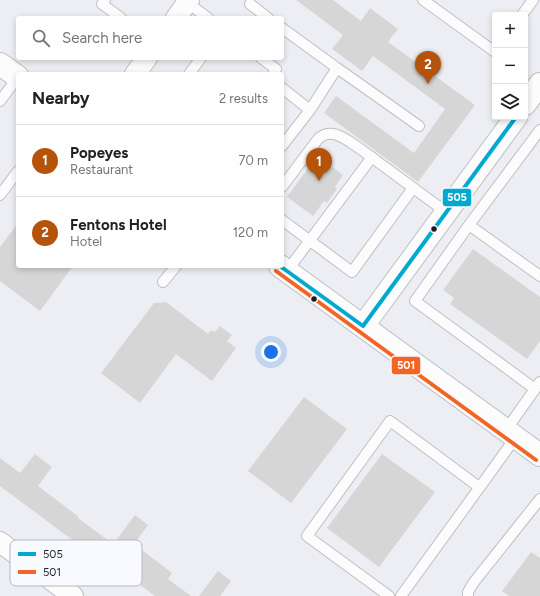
<!DOCTYPE html>
<html lang="en">
<head>
<meta charset="utf-8">
<style>
	body { margin:0; font-family:Figtree,sans-serif; background:#f6f6f6; color:#202124 }
	.controls { position:absolute; right:12px; top:12px; display:grid; overflow:hidden; border-radius:4px; box-shadow:0 2px 6px #0003 }
	.controls button { width:36px; height:36px; display:grid; place-items:center; padding:0; border:0; border-bottom:1px solid #e0e0e0; background:#fff; color:#202124; font:20px sans-serif }
	.you { position:absolute; left:271px; top:352px; width:14px; height:14px; margin:-10px; border:3px solid #fff; border-radius:50%; background:#1a73e8; box-shadow:0 0 0 6px #1a73e833 }
	.badge { display:grid; place-items:center; width:26px; height:26px; border-radius:50%; background:#b45309; color:#fff; font-size:13px; font-weight:700 }
	.pin { position:absolute; translate:-50% -33px; filter:drop-shadow(0 1px 2px #0008) }
	.pin::after { content:''; position:absolute; top:21px; width:14px; height:12px; background:inherit; clip-path:polygon(0 0,100% 0,50% 100%) }
	.list { margin:0; padding:0; list-style:none }
	h2 { display:flex; justify-content:space-between; align-items:center; height:52px; margin:0; padding:0 16px; font-size:17px }
	h2 small { font-size:13px; font-weight:400; color:#757577 }
	.list li { display:grid; grid-template-columns:26px 1fr auto; gap:12px; align-items:center; box-sizing:border-box; height:72px; padding:0 16px; border-top:1px solid #e0e0e0 }
	.list b { display:block; font-size:15px; white-space:nowrap }
	.list p { margin:0; font-size:13px; white-space:nowrap; color:#757577 }
	.list em { font-size:13px; font-style:normal; color:#757577 }
	.icon { flex:none; width:22px; height:22px; fill:none; stroke:currentColor; stroke-width:2; stroke-linecap:round; stroke-linejoin:round }
	.map { position:relative; flex:none; width:540px; height:596px; overflow:hidden }
	.search { position:absolute; background:#fff; box-shadow:0 2px 6px #0003; left:16px; top:16px; width:268px; height:44px; display:flex; align-items:center; gap:10px; box-sizing:border-box; padding:0 14px; border-radius:4px; color:#757577; font-size:15px }
	.panel { position:absolute; background:#fff; box-shadow:0 2px 6px #0003; left:16px; top:72px; width:268px; height:196px; border-radius:4px }
	.map>svg:first-child { display:block }
	.building { fill:#d7d6d7 }
	.lines { fill:none; stroke-linecap:round; stroke-linejoin:round }
	.lane-casing { stroke:#bebfc3; stroke-width:12 }
	.street-casing { stroke:#bebfc3; stroke-width:22 }
	.secondary-casing { stroke:#bebfc3; stroke-width:24 }
	.primary-casing { stroke:#bebfc3; stroke-width:24 }
	.lane { stroke:#fcfcfd; stroke-width:10 }
	.street { stroke:#fcfcfd; stroke-width:20 }
	.secondary { stroke:#fcfcfd; stroke-width:22 }
	.primary { stroke:#fcfcfd; stroke-width:22 }
	.bus-1-casing { stroke:#f9faff; stroke-width:7 }
	.bus-2-casing { stroke:#f9faff; stroke-width:7 }
	.bus-1 { stroke:#00a9ce; stroke-width:4 }
	.bus-2 { stroke:#f26522; stroke-width:4 }
	.bus-dot { fill:#1b1c1e; stroke:#f9faff; stroke-width:1.5 }
	.key { fill:#f9faff; stroke:#b6b7bc; stroke-width:1 }
	.key-label { font-size:11px; fill:#1b1c1e }
	.line-badge { stroke:#f9faff; stroke-width:1.5 }
	.badge-label { font-size:11px; text-anchor:middle; font-weight:bold; fill:#fff }
</style>
</head>
<body>
<div class="map">
<svg width="540" height="596" viewBox="0 0 540 596">
	<rect width="100%" height="100%" fill="#edeef3"/>
	<path class="building" d="M296,0H333L361,21L370,8L398,29L388,42L475,105L418,182L324,113L336,96L414,153L445,109L373,56L362,71L332,49L343,35Z
		M317,156L343,175L335,187L337,189L327,203L324,201L313,216L287,197Z
		M18,223V266H73L40,311L0,281V247Z
		M473,249L540,297V341L527,359L450,304L454,298L443,290Z
		M166,302L208,334L211,330L215,332L220,326L232,335L227,341L236,348L212,381L176,354L140,403L101,373L154,303Z
		M304,397L347,429L291,503L248,471Z
		M35,454L52,467L38,486L79,517L78,518L113,544L135,515L148,525L134,544L172,573L168,579L191,596H155L136,582L133,586L82,549L83,548L0,486V458L20,473Z
		M382,454L435,492L379,567L327,528Z
		M531,552L540,558V596H509L502,591Z
		M218,571L231,581L220,596H199Z"/>
	<g class="lines">
		<defs>
			<path id="lane" d="M105,0L102,4L121,18
				M423,0L495,52
				M188,3L208,18
				M250,4L268,18
				M522,15L533,0
				M282,28L337,68L310,110
				M261,58L276,69L273,74
				M337,68L419,126
				M189,74L201,58
				M282,88L310,110L282,146
				M0,101L18,77
				M540,130L469,225L540,276
				M282,187L318,139C331,126 347,140 359,148L446,212
				M0,195L18,171
				M282,220L352,272L413,188
				M469,225L415,301L535,389
				M287,271L372,157
				M163,282L176,266
				M506,430L540,382
				M389,596L307,536L390,421L479,487
				M401,596L516,437
				M468,596V592L474,582L540,499"/>
			<path id="street" d="M176,18L189,0
				M135,74L147,58
				M0,542L73,596"/>
			<path id="secondary" d="M525,104L540,84
				M363,326L516,117"/>
			<path id="primary" d="M0,64L18,77
				M280,266L540,455"/>
		</defs>
		<use href="#lane" class="lane-casing"/>
		<use href="#street" class="street-casing"/>
		<use href="#secondary" class="secondary-casing"/>
		<use href="#primary" class="primary-casing"/>
		<use href="#lane" class="lane"/>
		<use href="#street" class="street"/>
		<use href="#secondary" class="secondary"/>
		<use href="#primary" class="primary"/>
		<defs>
			<path id="bus-1" d="M280,266L363,326
				M363,326L516,117"/>
			<path id="bus-2" d="M276,271L536,460"/>
		</defs>
		<use href="#bus-1" class="bus-1-casing"/>
		<use href="#bus-2" class="bus-2-casing"/>
		<use href="#bus-1" class="bus-1"/>
		<use href="#bus-2" class="bus-2"/>
	</g>
	<g class="bus-dot">
		<circle cx="434" cy="229" r="3.5"/>
		<circle cx="314" cy="299" r="3.5"/>
	</g>
	<rect x="10" y="540" width="132" height="46" rx="6" class="key"/>
	<rect x="18" y="552" width="18" height="4" fill="#00a9ce"/>
	<rect x="18" y="570" width="18" height="4" fill="#f26522"/>
	<g class="key-label">
		<text x="43" y="558">505</text>
		<text x="43" y="576">501</text>
	</g>
	<g class="line-badge">
		<rect x="442" y="188" width="30" height="19" rx="4" fill="#00a9ce"/>
		<rect x="391" y="356" width="30" height="19" rx="4" fill="#f26522"/>
	</g>
	<g class="badge-label">
		<text x="457" y="201">505</text>
		<text x="406" y="369">501</text>
	</g>
</svg>
<div class="controls">
<button>+</button>
<button>−</button>
<button><svg class="icon" aria-label="layers" viewBox="0 0 24 24"><path d="M12 4l9 5-9 5-9-5zM3 14l9 5 9-5"/></svg></button>
</div>
<div class="you"></div>
<div class="pin badge" style="left:319px;top:181px">1</div>
<div class="pin badge" style="left:428px;top:84px">2</div>
<div class="search"><svg class="icon" aria-label="search" viewBox="0 0 24 24"><circle cx="10" cy="10" r="6"/><path d="M15 15l6 6"/></svg>Search here</div>
<section class="panel">
<h2>Nearby<small>2 results</small></h2>
<ul class="list">
<li><span class="badge">1</span><div><b>Popeyes</b><p>Restaurant</p></div><em>70 m</em></li>
<li><span class="badge">2</span><div><b>Fentons Hotel</b><p>Hotel</p></div><em>120 m</em></li>
</ul>
</section>
</div>
</body>
</html>
